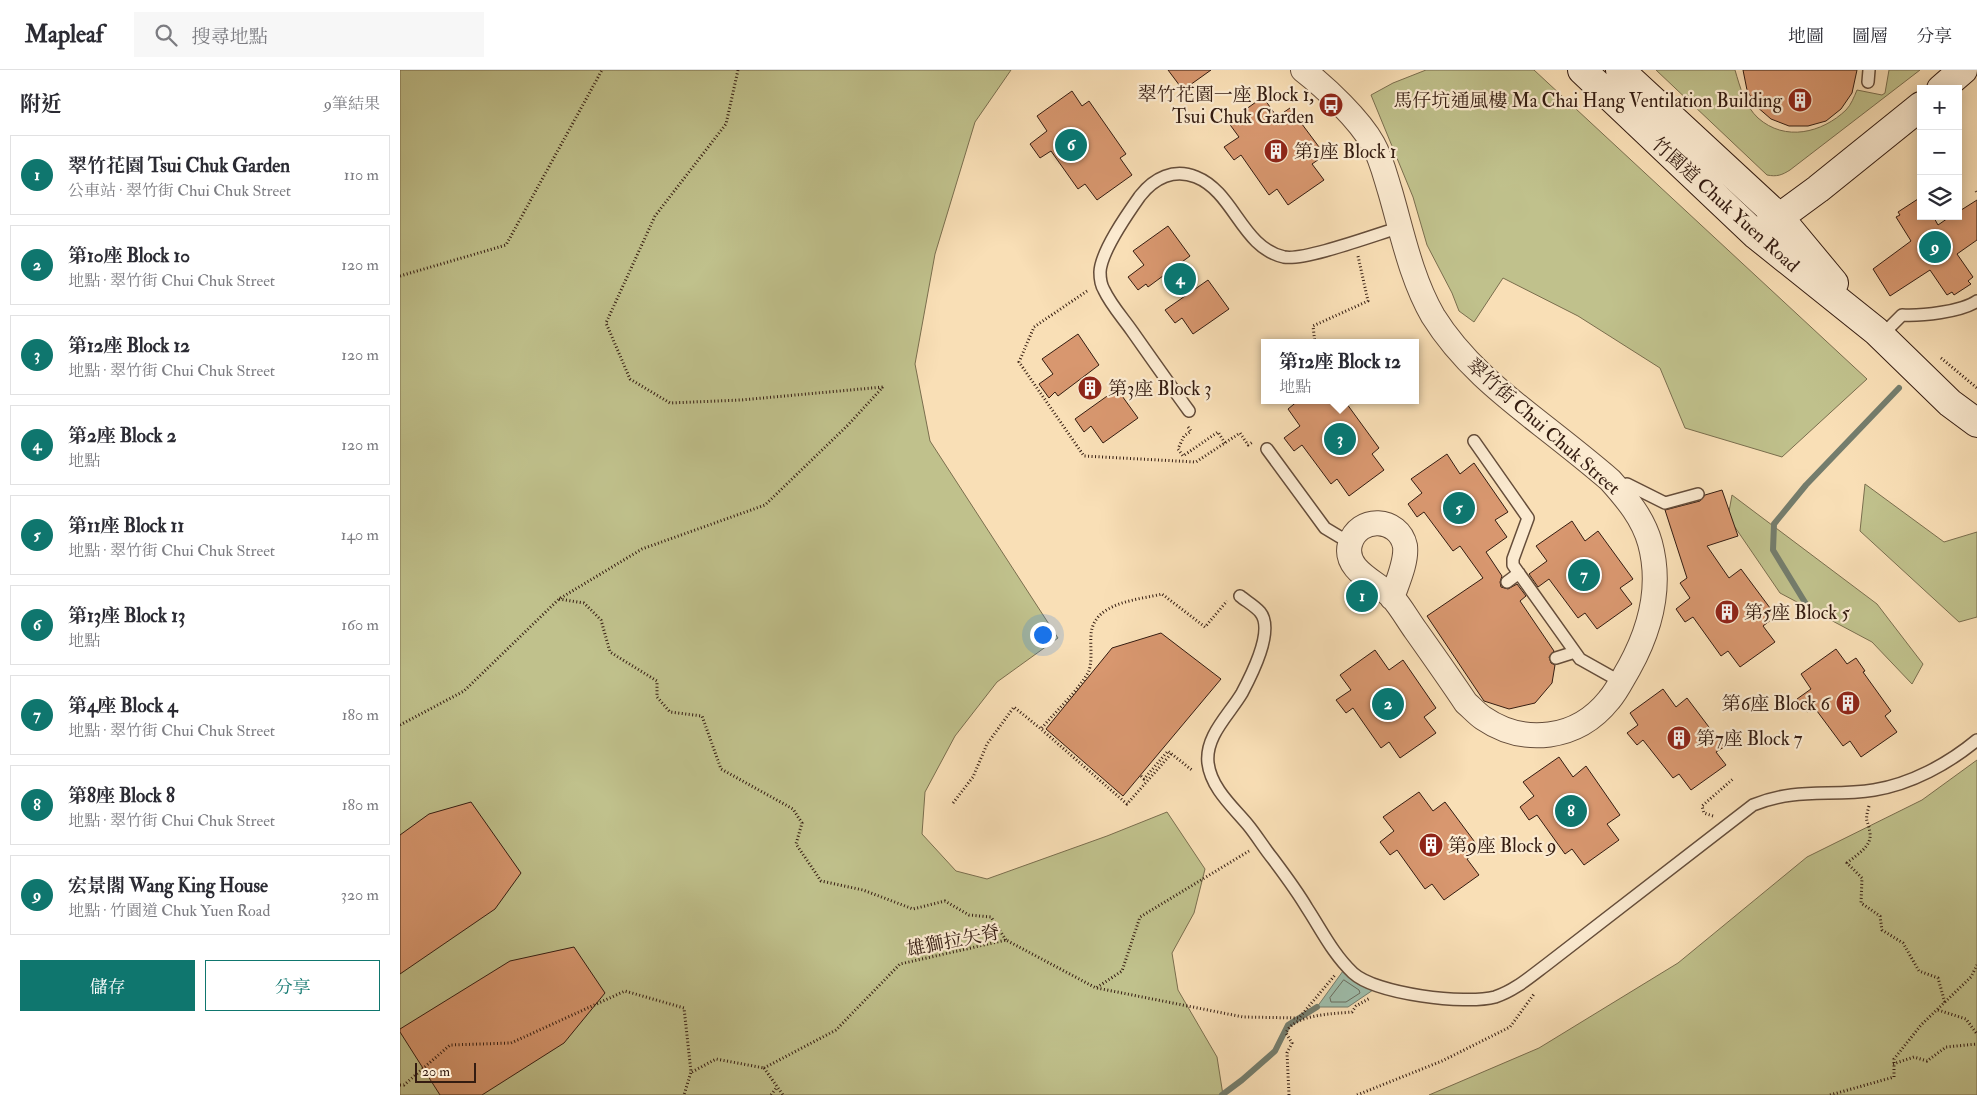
<!DOCTYPE html>
<html lang="zh-TW">
<head>
<meta charset="utf-8">
<style>
	body { margin:0; font-family:"IM FELL Double Pica","Noto Serif TC",serif; background:#f7f7f7; color:#2b2b33 }
	.controls { position:absolute; right:15px; top:15px; display:grid; overflow:hidden; border-radius:0px; box-shadow:0 2px 12px #0003 }
	.controls button { width:45px; height:45px; display:grid; place-items:center; padding:0; border:0; border-bottom:1px solid #e1e1e2; background:#fff; color:#2b2b33; font:25px sans-serif }
	.scale { position:absolute; left:15px; bottom:12px; width:61px; box-sizing:border-box; padding-left:5px; border:2px solid #341c11; border-top:0; font-size:14px; line-height:18px; white-space:nowrap; color:#341c11; -webkit-text-stroke:4px #fbead0; paint-order:stroke }
	.you { position:absolute; left:642px; top:564px; width:18px; height:18px; margin:-12px; border:4px solid #fff; border-radius:50%; background:#1a73e8; box-shadow:0 0 0 8px #1a73e833 }
	.badge { display:grid; place-items:center; width:32px; height:32px; border-radius:50%; background:#0f766e; color:#fff; font-size:16px; font-weight:700 }
	.pin { position:absolute; translate:-50% -50%; border:2px solid #fff; box-shadow:0 1px 5px #0006 }
	.popup { position:absolute; left:861px; top:269px; width:158px; height:65px; box-sizing:border-box; display:grid; place-content:center; border-radius:0px; background:#fff; filter:drop-shadow(0 1px 4px #0005); font-size:16px; white-space:nowrap; color:#7c7c81 }
	.popup b { font-size:19px; color:#2b2b33 }
	.popup::after { content:''; position:absolute; left:50%; top:100%; margin-left:-10px; border:10px solid transparent; border-top-color:#fff }
	.list { margin:0; padding:0; list-style:none }
	h2 { display:flex; justify-content:space-between; align-items:center; height:65px; margin:0; padding:0 20px; font-size:21px }
	h2 small { font-size:16px; font-weight:400; color:#7c7c81 }
	.list li { display:grid; grid-template-columns:32px 1fr auto; gap:15px; align-items:center; box-sizing:border-box; height:80px; margin:0 10px 10px; padding:0 10px; border:1px solid #e1e1e2; border-radius:0px }
	.list b { display:block; font-size:19px; white-space:nowrap }
	.list p { margin:0; font-size:16px; white-space:nowrap; color:#7c7c81 }
	.list em { font-size:16px; font-style:normal; color:#7c7c81 }
	.actions { display:flex; gap:10px; padding:15px 20px }
	.actions a { flex:1; padding:11px 0; border:1px solid #0f766e; border-radius:0px; text-align:center; font-size:18px; color:#0f766e }
	.actions .main { background:#0f766e; color:#fff }
	.icon { flex:none; width:28px; height:28px; fill:none; stroke:currentColor; stroke-width:2; stroke-linecap:round; stroke-linejoin:round }
	.map { position:relative; flex:none; width:1577px; height:1025px; overflow:hidden }
	header { display:flex; align-items:center; gap:30px; box-sizing:border-box; height:70px; padding:0 25px; background:#fff; border-bottom:1px solid #e1e1e2 }
	header strong { font-size:24px }
	nav { display:flex; gap:28px; margin-inline-start:auto; font-size:18px }
	.search { width:350px; height:45px; background:#f7f7f7; display:flex; align-items:center; gap:12px; box-sizing:border-box; padding:0 18px; border-radius:0px; color:#7c7c81; font-size:19px }
	main { display:flex }
	aside { flex:1; background:#fff }
	.map>svg:first-child { display:block }
	.green { fill:#c0c18c; stroke:#7a6e4e }
	.water { fill:#9ebdab; stroke:#747d6d }
	.lines { fill:none; stroke-linecap:round; stroke-linejoin:round }
	.shore { stroke:#696c5e; stroke-width:1 }
	.stream { stroke:#747d6d; stroke-width:6 }
	.building { fill:#d8976f; stroke:#341c11 }
	.lane-casing { stroke:#654d3a; stroke-width:14 }
	.street-casing { stroke:#654d3a; stroke-width:26 }
	.secondary-casing { stroke:#341c11; stroke-width:30 }
	.path { stroke:#341c11; stroke-width:3; stroke-dasharray:1 2.5; stroke-linecap:butt }
	.lane { stroke:#fbead0; stroke-width:11 }
	.street { stroke:#fbead0; stroke-width:24 }
	.secondary { stroke:#fbead0; stroke-width:28 }
	.labels { text-anchor:middle; stroke-width:4.5; stroke-linejoin:round; paint-order:stroke }
	.poi-label { font-size:19px; fill:#341c11; stroke:#fbead0; text-anchor:start }
	.street-label { font-size:19px; fill:#341c11; stroke:#fbead0 }
</style>
</head>
<body>
<header>
<strong>Mapleaf</strong>
<div class="search"><svg class="icon" aria-label="search" viewBox="0 0 24 24"><circle cx="10" cy="10" r="6"/><path d="M15 15l6 6"/></svg>搜尋地點</div>
<nav><a>地圖</a><a>圖層</a><a>分享</a></nav>
</header>
<main>
<aside>
<h2>附近<small>9筆結果</small></h2>
<ul class="list">
<li><span class="badge">1</span><div><b>翠竹花園 Tsui Chuk Garden</b><p>公車站 · 翠竹街 Chui Chuk Street</p></div><em>110 m</em></li>
<li><span class="badge">2</span><div><b>第10座 Block 10</b><p>地點 · 翠竹街 Chui Chuk Street</p></div><em>120 m</em></li>
<li><span class="badge">3</span><div><b>第12座 Block 12</b><p>地點 · 翠竹街 Chui Chuk Street</p></div><em>120 m</em></li>
<li><span class="badge">4</span><div><b>第2座 Block 2</b><p>地點</p></div><em>120 m</em></li>
<li><span class="badge">5</span><div><b>第11座 Block 11</b><p>地點 · 翠竹街 Chui Chuk Street</p></div><em>140 m</em></li>
<li><span class="badge">6</span><div><b>第13座 Block 13</b><p>地點</p></div><em>160 m</em></li>
<li><span class="badge">7</span><div><b>第4座 Block 4</b><p>地點 · 翠竹街 Chui Chuk Street</p></div><em>180 m</em></li>
<li><span class="badge">8</span><div><b>第8座 Block 8</b><p>地點 · 翠竹街 Chui Chuk Street</p></div><em>180 m</em></li>
<li><span class="badge">9</span><div><b>宏景閣 Wang King House</b><p>地點 · 竹園道 Chuk Yuen Road</p></div><em>320 m</em></li>
</ul>
<div class="actions"><a class="main">儲存</a><a>分享</a></div>
</aside>
<div class="map">
<svg width="1577" height="1025" viewBox="0 0 1577 1025">
	<rect width="100%" height="100%" fill="#f9dfb6"/>
	<filter id="stains"><feTurbulence type="fractalNoise" baseFrequency=".004" numOctaves="4"/><feColorMatrix values="0 0 0 0 .2 0 0 0 0 .09 0 0 0 0 .02 0 0 0 .5 -.17"/></filter>
	<radialGradient id="worn" r=".72"><stop offset=".6" stop-color="#630" stop-opacity="0"/><stop offset="1" stop-color="#630" stop-opacity=".3"/></radialGradient>
	<path class="green" d="M0,0H611L575,52L535,184L515,294L530,371L658,568L597,612L555,666L525,722L522,764L556,801L587,809L707,766L767,742L805,799L794,843L772,883L778,920L817,987L823,1025H0Z
		M1026,0H1134L1467,309L1382,387L1285,358L1260,298L1178,246L1103,208L1074,252L1059,241L1052,223L1027,175L1013,127L971,25L993,13Z
		M1256,0H1335C1340,17 1345,36 1358,48C1385,72 1422,63 1446,40C1451,35 1454,27 1457,20L1482,25L1485,23L1489,0H1520L1390,100C1382,105 1377,107 1367,105Z
		M1465,414L1544,472L1577,462V547L1559,552L1460,461Z
		M1332,425L1477,534L1523,594L1512,614L1472,572L1380,523L1328,447Z
		M1577,690V1025H1029L1139,978L1278,893L1407,787L1522,730Z"/>
	<path class="water" d="M943,901L956,913L973,920L948,937H917Z"/>
	<g class="lines">
		<path class="shore" d="M944,910L959,920L960,923L946,932H931L930,928Z"/>
		<path class="stream" d="M1406,534L1373,480L1374,454L1406,415L1499,318
			M822,1025L842,1010L875,981L888,955L917,937"/>
	</g>
	<path class="building" d="M768,0H811L783,20Z
		M1343,0H1457L1452,23L1441,39L1426,51L1408,56H1389L1371,49L1356,36L1347,20Z
		M672,21L682,36L689,31L726,84L720,88L732,105L697,130L685,114L678,119L651,81L640,88L630,74L647,61L637,46Z
		M863,27L877,47L890,38L925,85L912,94L924,110L888,135L877,119L869,125L841,85L834,90L824,77L839,67L828,52Z
		M1521,127V146H1533L1538,155L1551,146H1558V142L1577,130V170L1557,184L1573,207L1568,211L1571,214L1554,225L1552,222L1547,225L1530,200L1490,226L1473,199L1511,171L1496,147L1500,145L1498,142Z
		M768,156L790,186L748,217L746,214L738,220L728,207L744,195L733,181Z
		M808,210L829,239L793,264L782,248L775,253L765,240Z
		M678,264L699,295L658,326L655,322L649,328L639,314L653,304L642,289Z
		M717,319L738,348L703,373L691,356L684,362L675,349Z
		M899,330H944L979,378L972,384L984,400L949,426L937,409L931,414L902,375L894,381L884,368L900,356L888,339Z
		M1047,384L1060,404L1074,393L1108,442L1095,450L1107,467L1086,482L1102,506L1100,512L1101,517L1108,519L1117,514L1126,526L1120,531L1154,581L1149,587L1151,593L1155,595L1152,613L1135,633L1109,639L1084,631L1027,546L1083,508L1060,476L1053,481L1024,442L1017,447L1008,434L1022,423L1011,409Z
		M1322,420L1338,466L1307,476L1329,508L1341,499L1376,546L1363,556L1375,572L1340,597L1328,581L1321,586L1293,547L1285,552L1276,539L1290,528L1280,513L1287,508L1265,440L1300,431L1305,425Z
		M1172,451L1185,471L1198,461L1233,509L1220,518L1232,534L1197,559L1185,543L1178,548L1149,509L1138,517L1129,504L1147,491L1136,476Z
		M761,563L821,609L723,726L646,659L712,578Z
		M1436,579L1447,594L1456,588L1465,601L1463,602L1491,641L1485,646L1497,662L1461,687L1450,671L1443,676L1414,637L1407,642L1397,629L1411,619L1401,604Z
		M975,580L989,600L1003,590L1036,638L1024,647L1036,663L1000,688L989,672L981,678L953,638L946,643L936,630L951,620L940,605Z
		M1263,619L1276,637L1287,628L1324,677L1316,682L1326,695L1291,720L1279,704L1273,708L1243,670L1237,675L1227,663L1238,655L1230,643Z
		M1159,687L1173,707L1186,696L1220,745L1207,754L1219,770L1184,795L1172,779L1165,784L1137,745L1129,750L1120,737L1134,726L1123,712Z
		M1019,722L1033,741L1045,732L1080,779L1067,789L1079,805L1044,830L1032,814L1025,819L997,780L990,785L980,772L994,761L983,747Z
		M71,732L121,803L95,839L0,904V765L29,744Z
		M174,877L205,923L164,973L82,1025H40L0,962V959L110,891Z"/>
	<g class="lines">
		<defs>
			<path id="lane" d="M1468,12L1469,0
				M1481,266L1502,245C1521,246 1561,242 1577,231
				M789,341C770,315 751,288 732,261C723,248 711,235 704,220C701,215 700,208 700,202C701,181 728,143 740,126C754,108 774,98 796,107C834,122 842,178 884,187C905,191 977,164 1001,157
				M1074,371L1128,448L1113,489V495L1180,589L1221,612
				M867,379L925,458L940,467H953
				M1219,419L1227,414L1265,433L1298,424
				M1107,512L1119,503
				M840,526C846,531 855,536 860,542C875,560 851,606 842,623C829,645 805,666 808,693C811,718 833,737 848,755C857,766 864,778 873,789C885,805 897,821 907,838C922,861 933,884 953,903C976,924 1065,935 1095,927C1114,921 1130,907 1146,895L1353,735C1397,717 1430,727 1474,720C1511,714 1548,694 1577,670
				M1156,588L1175,582"/>
			<path id="street" d="M903,0C926,18 959,49 973,74C981,88 985,105 990,121C1002,162 1011,208 1033,246C1061,291 1101,323 1142,355C1165,373 1188,391 1210,410C1227,429 1243,448 1250,473C1262,517 1250,560 1229,598C1223,608 1217,621 1209,630C1177,670 1124,676 1083,648C1077,644 1072,638 1066,633C1050,609 1033,585 1016,561C1008,550 1001,537 992,527C977,512 943,500 950,474C958,445 999,447 1005,476C1007,492 997,513 992,528"/>
			<path id="secondary" d="M1182,0L1356,165L1476,261L1550,333L1577,353
				M1220,0L1380,148L1434,213
				M1541,19L1563,0
				M1365,158L1418,119L1521,36"/>
		</defs>
		<use href="#lane" class="lane-casing"/>
		<use href="#street" class="street-casing"/>
		<use href="#secondary" class="secondary-casing"/>
		<path class="path" d="M338,0L326,54L255,146L206,253L230,309L270,333L341,330L483,317
			M1576,121L1577,123
			M0,206L106,175L202,0
			M687,221L634,257L619,292L684,386L796,392L840,363L848,375L853,372
			M915,273L913,256L968,231L958,186
			M1541,288L1577,318
			M788,357L791,361L784,366L778,379L783,386L818,362L825,373
			M159,529L184,533L201,550L210,582L257,611V627L270,642L302,646L321,699L393,739L402,753L396,774L421,811L463,820L513,839L545,831L569,845L591,847L606,870
			M0,655L64,621L159,529L242,479L365,435L448,355L483,317
			M771,684L727,734L641,659C656,641 676,623 688,603C693,592 690,576 691,565C693,532 738,530 762,524L805,557L827,531
			M741,706L744,709L768,681L793,701
			M553,733L573,707L587,674L614,637L641,659
			M1469,736C1464,754 1468,748 1470,763C1472,777 1456,785 1447,793L1462,808L1461,833L1480,846L1482,860L1503,873L1519,901L1538,908L1545,933
			M1313,746L1304,743L1302,736L1334,708
			M697,918L843,947L899,948L935,905
			M1538,940L1566,949L1577,964
			M1493,994L1514,987L1527,991L1546,977L1577,974
			M364,998L436,960L500,894L606,870L696,918L722,901L740,847L849,781
			M364,998L383,1025
			M292,1002L316,989L364,998
			M0,1015H4L50,975L111,973L225,921L284,938L291,1002L284,1025
			M371,1025L377,1017
			M889,1025L887,983L892,973L886,963C894,944 933,944 952,942L956,936L970,928
			M957,1025L1042,991L1110,957L1134,924
			M1430,1025L1494,1007V989L1521,955L1571,907L1577,895"/>
		<use href="#lane" class="lane"/>
		<use href="#street" class="street"/>
		<use href="#secondary" class="secondary"/>
	</g>
	<defs>
		<symbol id="building-disc" viewBox="-11 -11 22 22"><circle r="9.5" fill="#8f2418" stroke="#fbead0"/><path d="M-4-6H4V6H1V3H-1V6H-4ZM-2.5-4.3h1.7v1.8h-1.7ZM.8-4.3h1.7v1.8H.8ZM-2.5-1h1.7V.8h-1.7ZM.8-1h1.7V.8H.8Z" fill="#fff"/></symbol>
		<symbol id="bus-disc" viewBox="-11 -11 22 22"><circle r="9.5" fill="#8f2418" stroke="#fbead0"/><path d="M-5-6H5V4H4V6H2V4H-2V6H-4V4H-5ZM-3.5-4V0h7V-4ZM-3.5 1.2v1.5H-2V1.2ZM2 1.2v1.5H3.5V1.2Z" fill="#fff"/></symbol>
	</defs>
	<g fill-rule="evenodd">
		<use href="#building-disc" x="1386" y="16" width="28" height="28"/>
		<use href="#bus-disc" x="917" y="21" width="28" height="28"/>
		<use href="#building-disc" x="862" y="67" width="28" height="28"/>
		<use href="#building-disc" x="676" y="304" width="28" height="28"/>
		<use href="#building-disc" x="1313" y="528" width="28" height="28"/>
		<use href="#building-disc" x="1434" y="619" width="28" height="28"/>
		<use href="#building-disc" x="1265" y="654" width="28" height="28"/>
		<use href="#building-disc" x="1017" y="761" width="28" height="28"/>
	</g>
	<g class="labels">
		<g class="poi-label">
			<text x="914" y="31" text-anchor="end">翠竹花園一座 Block 1,<tspan x="914" dy="22">Tsui Chuk Garden</tspan></text>
			<text x="1382" y="37" text-anchor="end">馬仔坑通風樓 Ma Chai Hang Ventilation Building</text>
			<text x="894" y="88">第1座 Block 1</text>
			<text x="708" y="325">第3座 Block 3</text>
			<text x="1344" y="549">第5座 Block 5</text>
			<text x="1430" y="640" text-anchor="end">第6座 Block 6</text>
			<text x="1296" y="675">第7座 Block 7</text>
			<text x="1048" y="782">第9座 Block 9</text>
		</g>
		<g class="street-label">
			<text transform="translate(1326 134) rotate(42)" y="7">竹園道 Chuk Yuen Road</text>
			<text transform="translate(1144 356) rotate(41)" y="7">翠竹街 Chui Chuk Street</text>
			<text transform="translate(553 870) rotate(-11)" y="7">雄獅拉矢脊</text>
		</g>
	</g>
	<rect width="100%" height="100%" filter="url(#stains)"/>
	<rect width="100%" height="100%" fill="url(#worn)"/>
</svg>
<div class="controls">
<button>+</button>
<button>−</button>
<button><svg class="icon" aria-label="layers" viewBox="0 0 24 24"><path d="M12 4l9 5-9 5-9-5zM3 14l9 5 9-5"/></svg></button>
</div>
<div class="scale">20 m</div>
<div class="you"></div>
<div class="pin badge" style="left:962px;top:526px">1</div>
<div class="pin badge" style="left:988px;top:634px">2</div>
<div class="pin badge" style="left:940px;top:369px">3</div>
<div class="popup"><b>第12座 Block 12</b>地點</div>
<div class="pin badge" style="left:780px;top:209px">4</div>
<div class="pin badge" style="left:1059px;top:438px">5</div>
<div class="pin badge" style="left:671px;top:75px">6</div>
<div class="pin badge" style="left:1184px;top:505px">7</div>
<div class="pin badge" style="left:1171px;top:741px">8</div>
<div class="pin badge" style="left:1535px;top:177px">9</div>
</div>
</main>
</body>
</html>
